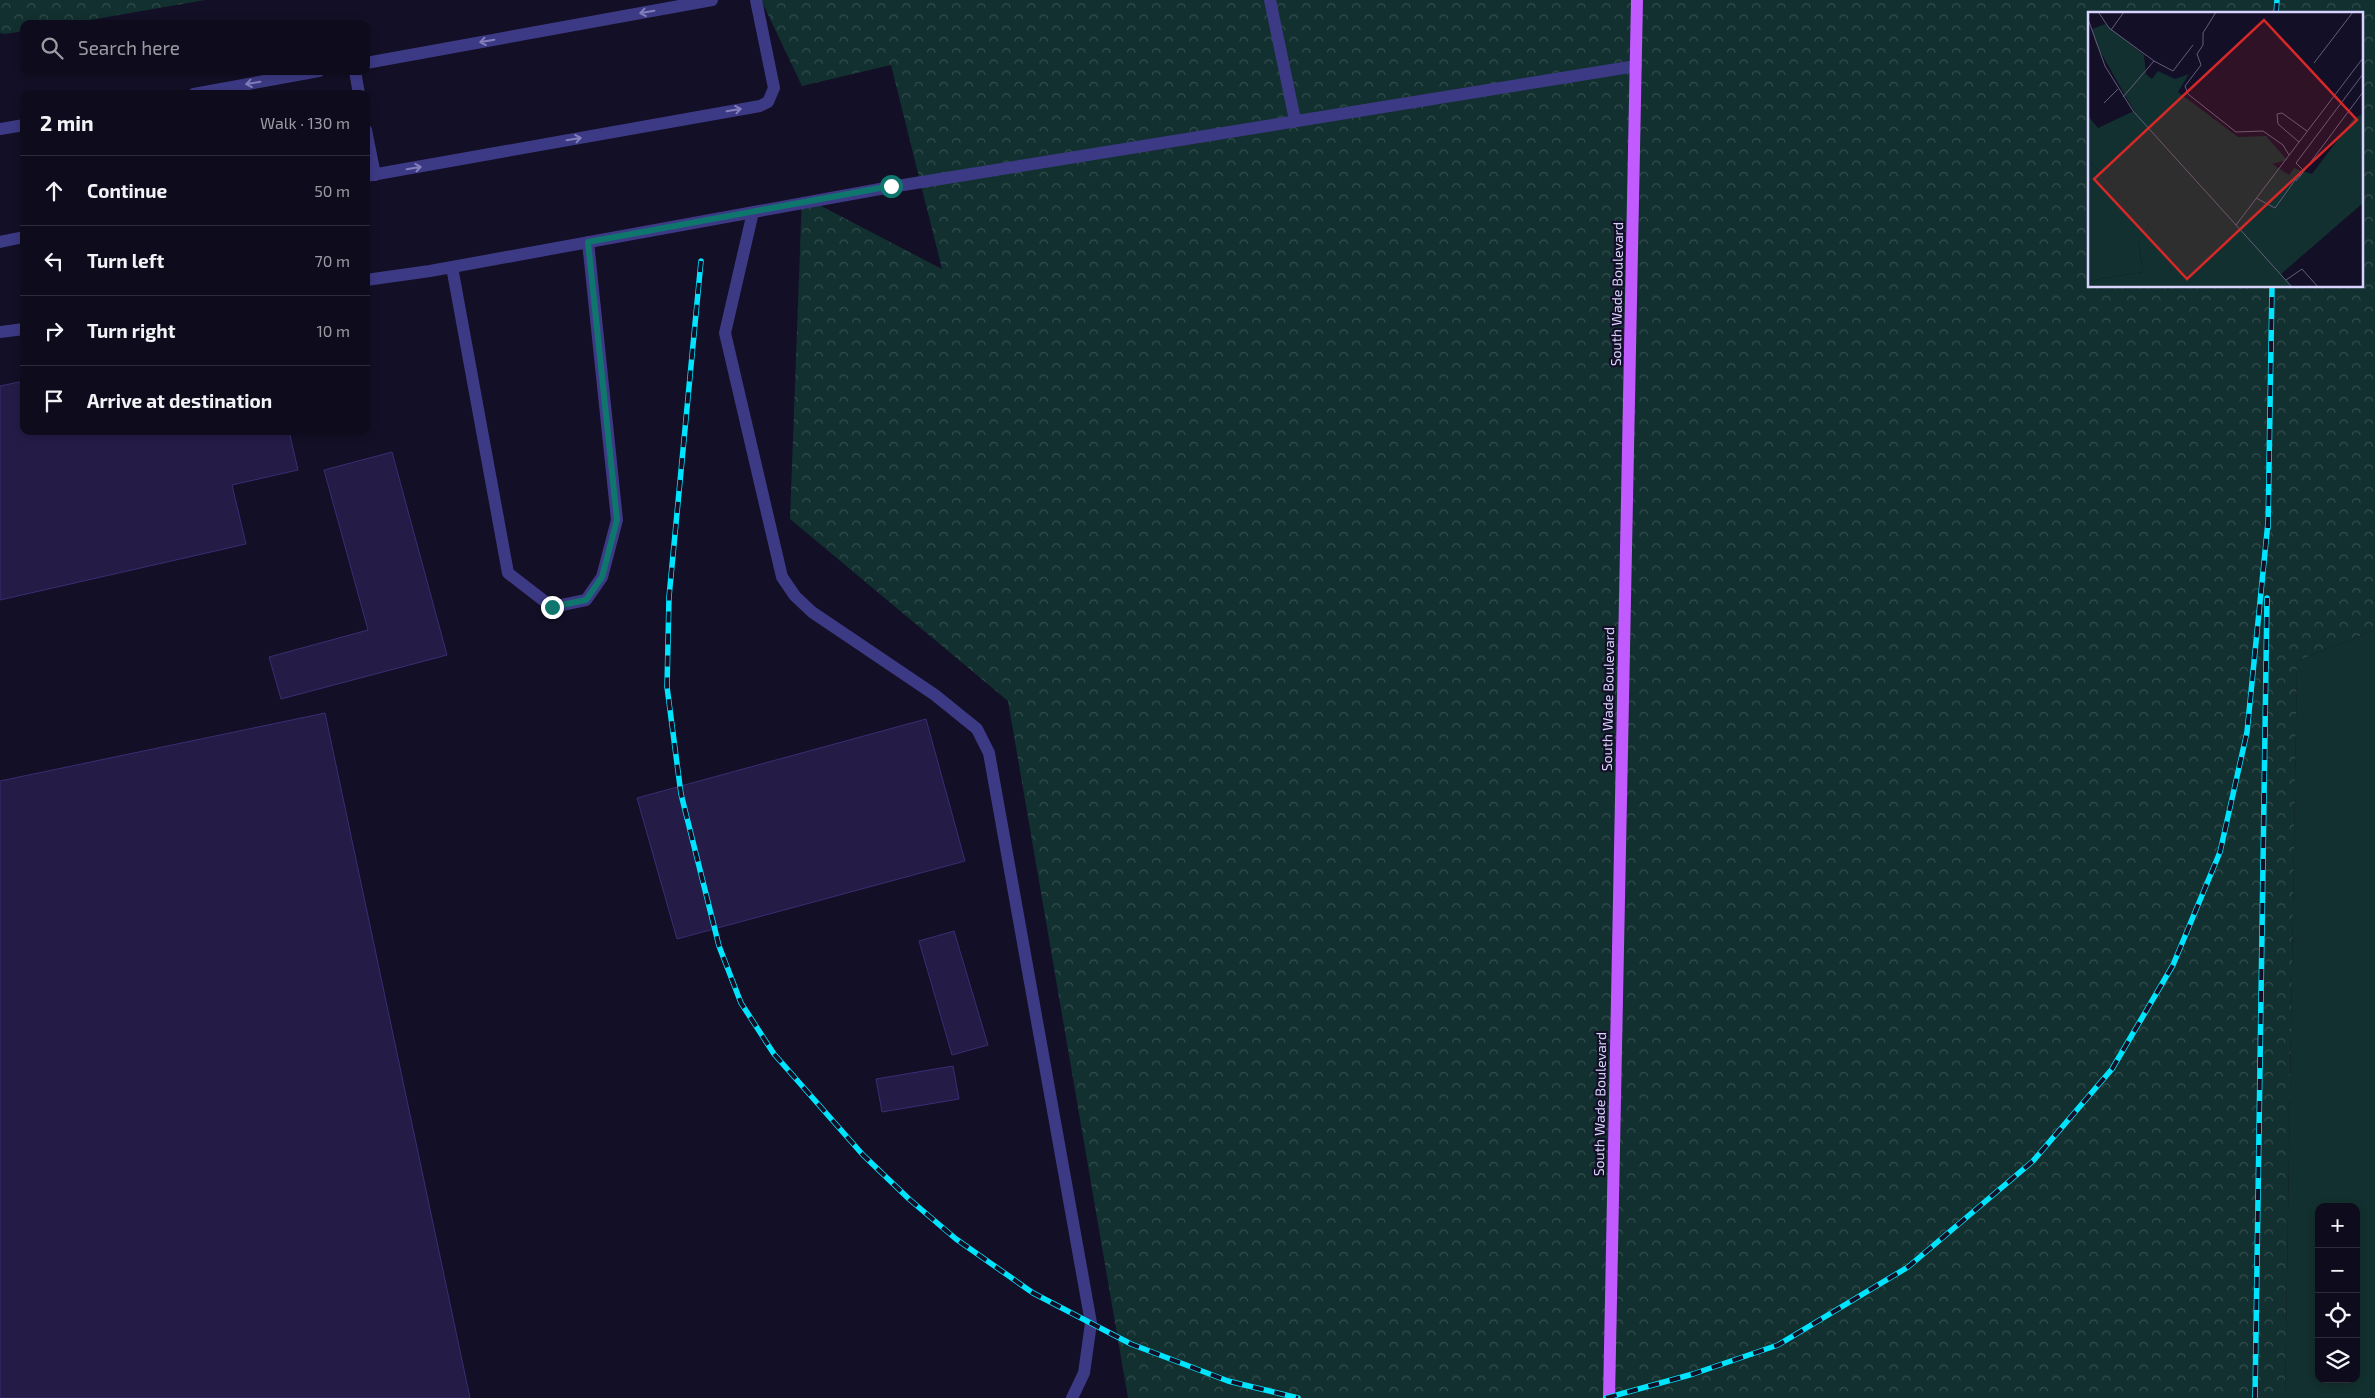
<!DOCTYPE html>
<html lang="en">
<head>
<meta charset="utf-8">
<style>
	body { margin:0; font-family:"Exo 2",sans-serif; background:#171425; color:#f1f3f6 }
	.controls { position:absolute; right:15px; bottom:15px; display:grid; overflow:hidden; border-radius:10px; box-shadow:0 2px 8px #0003 }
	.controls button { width:45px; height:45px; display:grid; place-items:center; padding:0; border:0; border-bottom:1px solid #2e2b3b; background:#0e0b1c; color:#f1f3f6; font:25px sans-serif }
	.stop { position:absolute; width:15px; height:15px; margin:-11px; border:4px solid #0f766e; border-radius:50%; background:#fff }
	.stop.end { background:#0f766e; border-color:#fff; box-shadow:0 1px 5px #0008 }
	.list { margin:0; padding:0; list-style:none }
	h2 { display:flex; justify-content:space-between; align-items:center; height:65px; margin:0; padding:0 20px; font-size:21px }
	h2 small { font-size:16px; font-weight:400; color:#9b9ba3 }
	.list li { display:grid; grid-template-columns:32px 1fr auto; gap:15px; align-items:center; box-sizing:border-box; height:70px; padding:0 20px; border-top:1px solid #2e2b3b }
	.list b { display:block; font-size:19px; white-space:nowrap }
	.list em { font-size:16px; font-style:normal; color:#9b9ba3 }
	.icon { flex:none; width:28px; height:28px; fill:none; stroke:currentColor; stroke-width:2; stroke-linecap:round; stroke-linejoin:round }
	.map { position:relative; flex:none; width:2375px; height:1398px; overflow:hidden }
	.search { position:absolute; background:#0e0b1c; box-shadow:0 2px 8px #0003; left:20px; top:20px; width:350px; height:55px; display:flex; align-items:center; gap:12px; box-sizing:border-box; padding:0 18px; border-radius:10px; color:#9b9ba3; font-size:19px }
	.panel { position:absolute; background:#0e0b1c; box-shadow:0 2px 8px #0003; left:20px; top:90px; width:350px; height:345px; border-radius:10px }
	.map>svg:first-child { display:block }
	.grass { fill:#12302f; fill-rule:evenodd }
	.forest { fill:url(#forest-crowns); fill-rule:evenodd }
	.building { fill:#241b47; stroke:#3b2d73 }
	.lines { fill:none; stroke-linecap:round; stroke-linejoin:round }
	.minor { stroke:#3d3a85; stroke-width:12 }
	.major { stroke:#c25bff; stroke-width:12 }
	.rail-casing { stroke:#00e5ff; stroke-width:5.5 }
	.rail { stroke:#130f26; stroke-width:4; stroke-dasharray:11; stroke-linecap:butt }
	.oneway { stroke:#837fbc }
	.route { stroke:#0f766e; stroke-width:6 }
	.labels { text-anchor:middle; stroke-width:4.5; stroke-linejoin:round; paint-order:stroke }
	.street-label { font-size:14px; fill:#d9d4ff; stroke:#130f26 }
	.inset-road { fill:none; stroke:#625e7d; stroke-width:1 }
	.view { fill:#d62828; fill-opacity:0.15; stroke:#d62828; stroke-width:2.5 }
	.inset-edge { fill:none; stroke:#d9d4ff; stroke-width:2.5 }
</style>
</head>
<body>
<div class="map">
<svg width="2375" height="1398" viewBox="0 0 2375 1398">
	<defs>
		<pattern id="forest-crowns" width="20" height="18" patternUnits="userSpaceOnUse" patternTransform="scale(1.25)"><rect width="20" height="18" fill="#12302f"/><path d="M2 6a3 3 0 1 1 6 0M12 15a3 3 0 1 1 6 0" fill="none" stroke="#344d4e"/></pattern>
	</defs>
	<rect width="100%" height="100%" fill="#130f26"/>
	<path class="grass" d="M2375,630V1398H2285L2297,661ZM2319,1207H2356V1379H2319Z"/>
	<path class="forest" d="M0,0H205L67,24H24V31L5,34L0,33Z
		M761,0H2375V630L2297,661L2285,1398H1128L1008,701L790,519L802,196L942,269L891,65L802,86ZM2089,14H2361V286H2089Z"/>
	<path class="building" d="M24,381V431H289L298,470L232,485L246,544L0,600V386Z
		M392,452L447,655L281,699L269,657L368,630L324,470Z
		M325,713L470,1398H0V781Z
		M926,719L965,861L677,939L637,798Z
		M954,931L988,1045L952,1055L919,941Z
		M953,1066L959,1099L882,1112L876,1079Z"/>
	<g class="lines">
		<path class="minor" d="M1270,0L1295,120
			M366,63L712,0
			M355,71L359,94
			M194,94L319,71
			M0,129L24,125
			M366,130L375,175
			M366,176L760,106L768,102L774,88L756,0
			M753,212L725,333L782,577L795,596L812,612L935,695L977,729L989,753L1091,1323L1084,1373L1072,1398
			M0,242L24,237
			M452,267L508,573L552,607L586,600L602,577L617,520L588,242
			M366,280L430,271L891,187L1636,66
			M0,332L24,329"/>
		<path class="major" d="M1609,1398L1637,0"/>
		<defs>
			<path id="rail" d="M2276,14L2277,0
				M701,261L669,597L667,687L681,794L719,946L741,1003L774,1054L863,1155L909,1199L956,1239L1033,1293L1131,1344L1228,1381L1298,1398
				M2268,528L2272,286
				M1606,1398L1693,1374L1778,1345L1908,1267L2033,1161L2112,1069L2173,965L2220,852L2247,732L2268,522
				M2255,1398L2267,598"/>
		</defs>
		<use href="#rail" class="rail-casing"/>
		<use href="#rail" class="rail"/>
	</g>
	<defs><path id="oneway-shaft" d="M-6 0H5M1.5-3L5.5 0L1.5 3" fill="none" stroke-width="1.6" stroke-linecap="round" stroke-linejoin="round" transform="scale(1.25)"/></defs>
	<g class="oneway">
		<use href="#oneway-shaft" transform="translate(647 12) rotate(170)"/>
		<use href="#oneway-shaft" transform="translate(487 41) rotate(170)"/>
		<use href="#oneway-shaft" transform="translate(253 83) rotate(170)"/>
		<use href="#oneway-shaft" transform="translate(734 110) rotate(-10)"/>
		<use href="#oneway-shaft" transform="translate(574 139) rotate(-10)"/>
		<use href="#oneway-shaft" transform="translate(414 168) rotate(-10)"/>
	</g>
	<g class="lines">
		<path class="route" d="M552,607L586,600L602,577L617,520L588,242L891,186"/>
	</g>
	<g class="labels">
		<g class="street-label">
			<text transform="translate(1617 294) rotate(-89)" y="5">South Wade Boulevard</text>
			<text transform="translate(1608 699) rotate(-89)" y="5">South Wade Boulevard</text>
			<text transform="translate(1600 1104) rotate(-89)" y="5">South Wade Boulevard</text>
		</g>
	</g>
	<g transform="translate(2088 12)">
		<rect width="275" height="275" fill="#130f26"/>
		<path d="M0,147L61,214L50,231L55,260L0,269Z" fill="#12302f"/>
		<path d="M17,12L56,43L58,62L64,67L70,59L87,67L101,62L90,80L150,125L178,124L199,148L184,152L201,163L206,156L224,162L266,106L275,102V191L193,262L204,275H0V269L55,260L50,230L61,214L0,147V104L10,116L46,99L8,32L4,17Z" fill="#12302f"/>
		<path class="inset-road" d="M128,0L115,21V33L109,42L113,53L97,74L100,82L148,120L175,119L195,133L201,143M11,1L21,16L66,49L35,85M0,7L17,54L45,99L204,275M23,18L36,0M66,49L85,59L105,33M226,51L265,0M16,91L30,77M211,130L190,112L189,102L194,101L219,119M216,159L208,151L275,62M213,163L275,80M168,186L187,196L210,164L213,163L208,169M148,213L275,46M198,268L214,257L230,275"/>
		<path class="view" d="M176,8L269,108L99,267L6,167Z"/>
		<rect width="275" height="275" class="inset-edge"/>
	</g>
</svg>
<div class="controls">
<button>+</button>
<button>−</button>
<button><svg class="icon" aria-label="locate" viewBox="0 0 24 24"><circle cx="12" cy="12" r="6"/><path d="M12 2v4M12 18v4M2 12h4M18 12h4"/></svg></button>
<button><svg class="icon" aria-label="layers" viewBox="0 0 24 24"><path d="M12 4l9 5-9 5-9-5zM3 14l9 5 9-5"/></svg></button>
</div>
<div class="stop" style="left:891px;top:186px"></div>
<div class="stop end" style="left:552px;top:607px"></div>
<div class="search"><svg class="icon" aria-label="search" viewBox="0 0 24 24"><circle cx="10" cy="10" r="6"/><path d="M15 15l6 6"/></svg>Search here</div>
<section class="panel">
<h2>2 min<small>Walk · 130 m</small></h2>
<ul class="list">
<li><svg class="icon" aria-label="ahead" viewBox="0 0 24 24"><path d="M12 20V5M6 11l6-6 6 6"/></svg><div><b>Continue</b></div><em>50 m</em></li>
<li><svg class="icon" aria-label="left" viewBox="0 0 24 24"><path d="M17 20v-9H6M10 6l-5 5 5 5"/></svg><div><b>Turn left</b></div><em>70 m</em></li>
<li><svg class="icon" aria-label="right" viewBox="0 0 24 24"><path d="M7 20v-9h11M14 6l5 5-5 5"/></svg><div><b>Turn right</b></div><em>10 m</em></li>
<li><svg class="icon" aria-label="arrive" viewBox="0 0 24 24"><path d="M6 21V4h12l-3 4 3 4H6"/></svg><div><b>Arrive at destination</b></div></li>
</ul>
</section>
</div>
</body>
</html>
